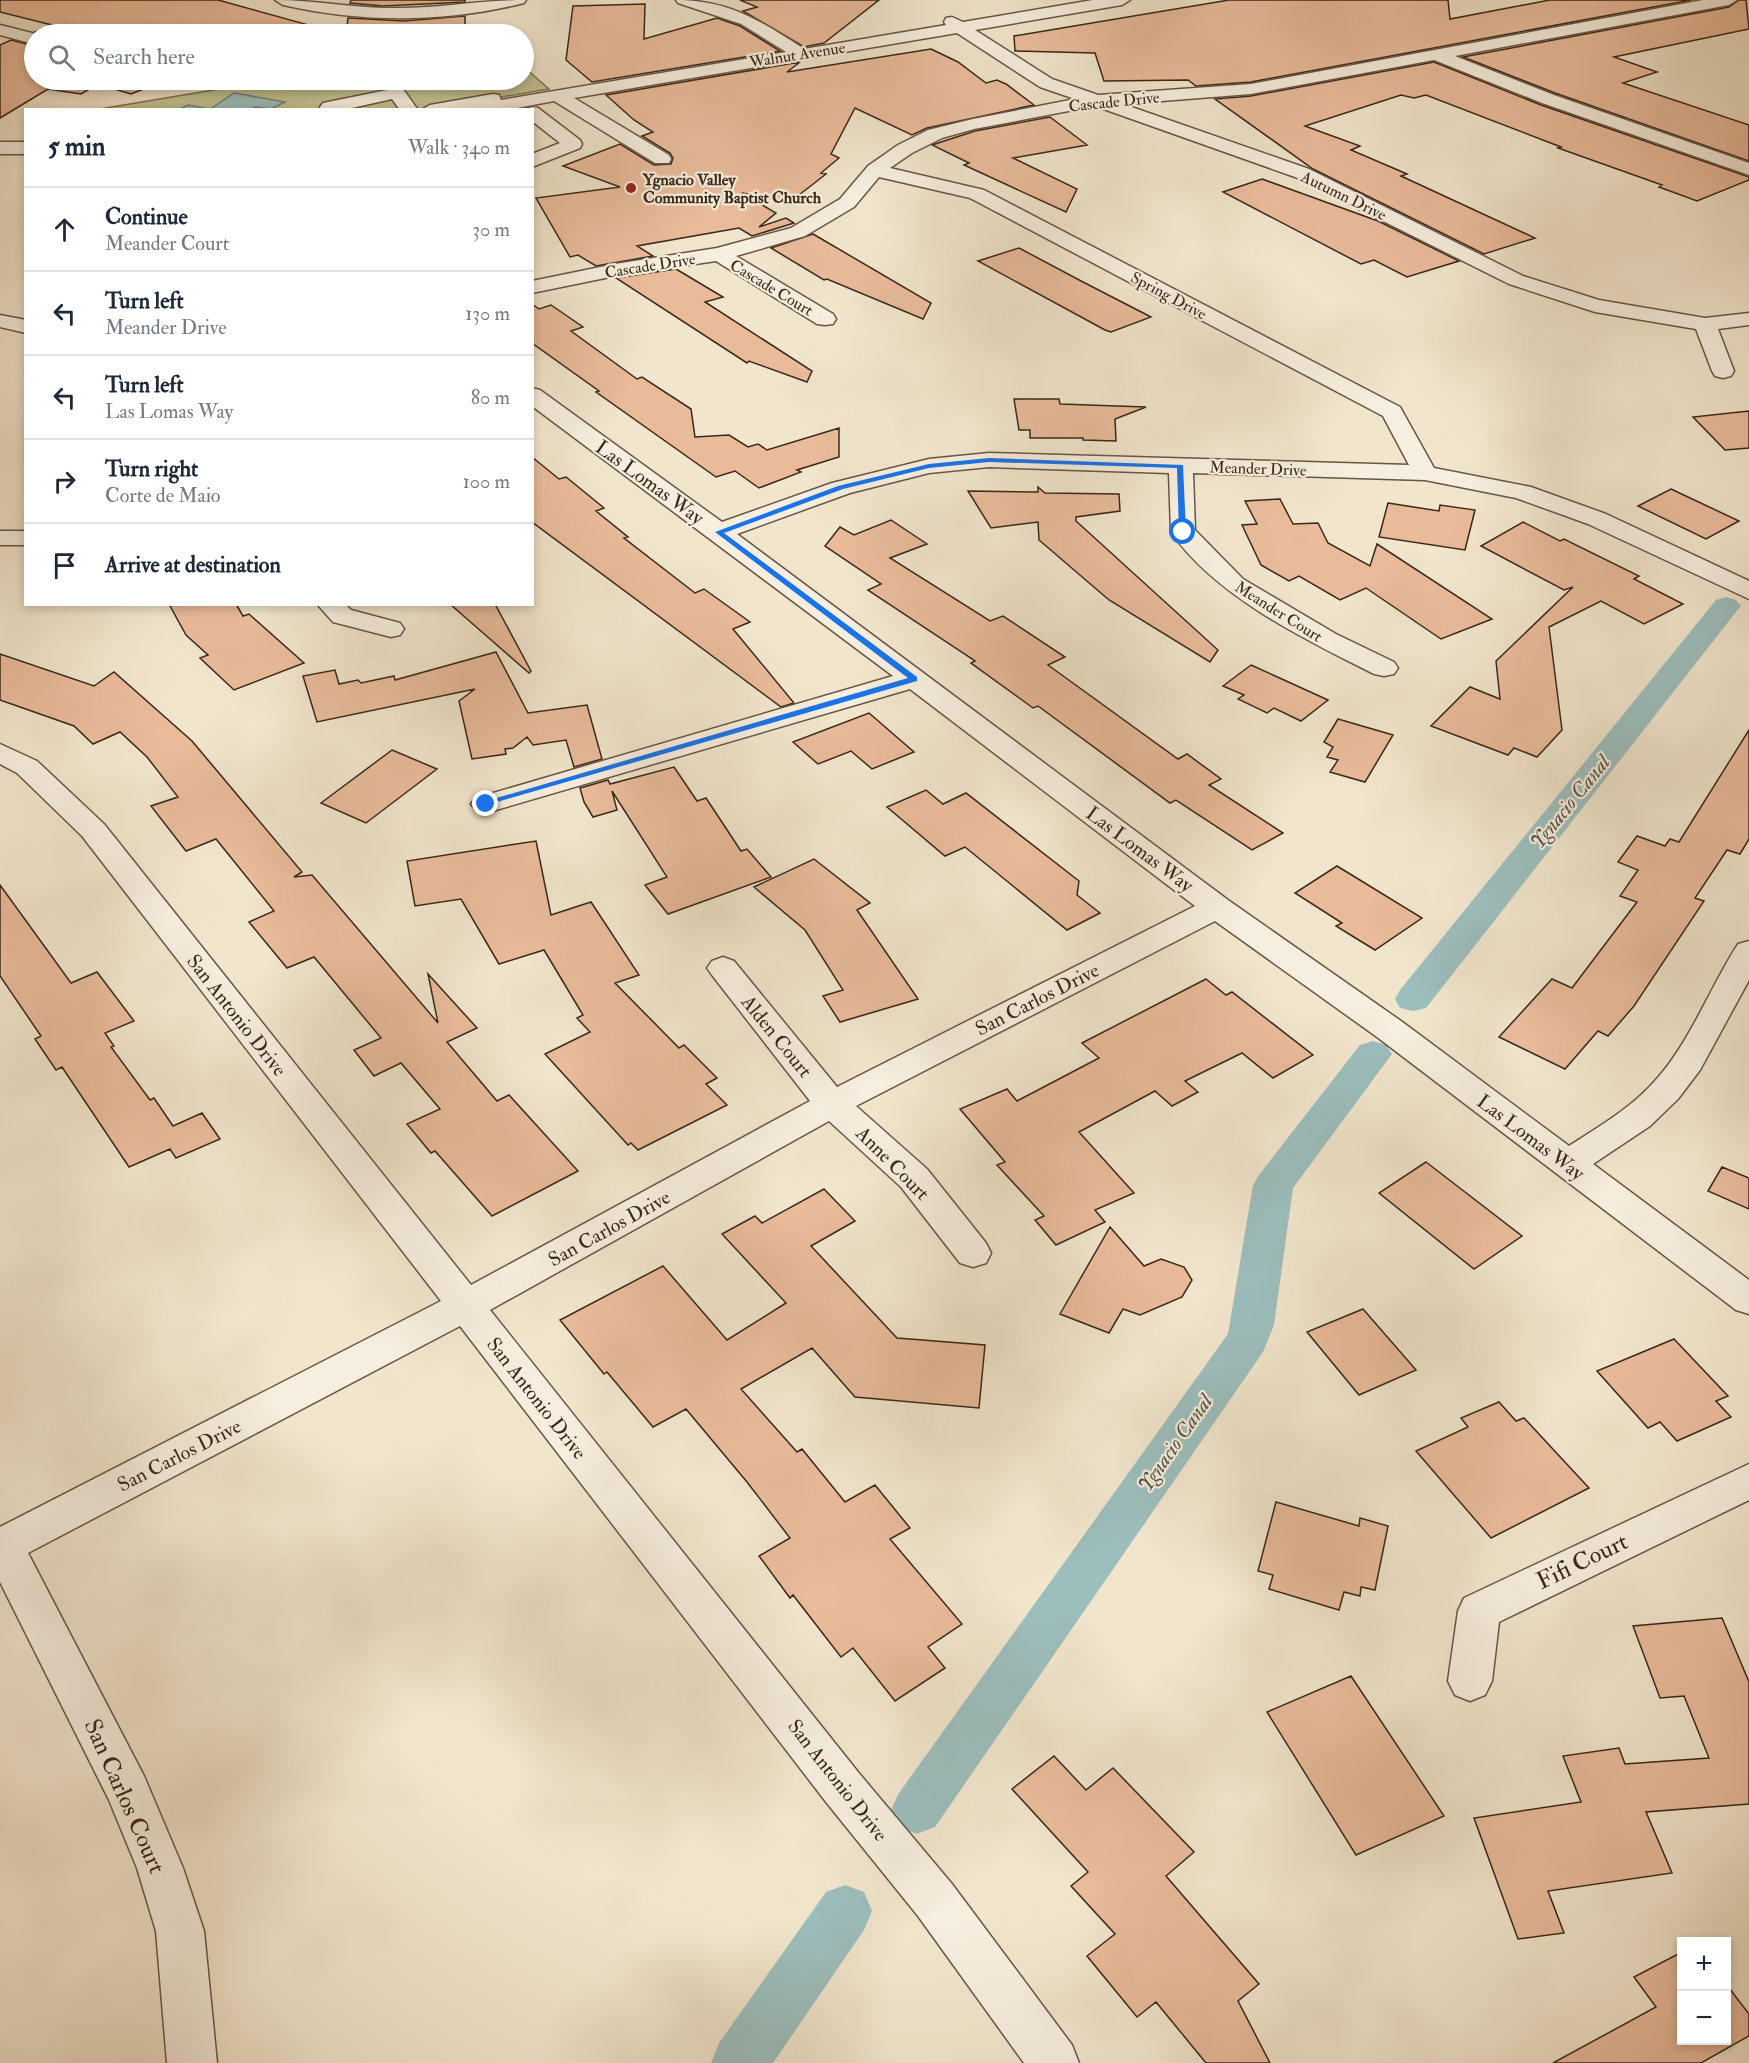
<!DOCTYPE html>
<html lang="en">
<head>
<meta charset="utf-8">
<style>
	body { margin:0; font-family:"IM FELL Double Pica",serif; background:#f2f2f3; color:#1f2937 }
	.controls { position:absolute; right:18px; bottom:18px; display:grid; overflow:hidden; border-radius:0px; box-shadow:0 3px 9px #0003 }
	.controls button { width:54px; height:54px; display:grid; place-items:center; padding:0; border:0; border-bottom:2px solid #e0e1e3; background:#fff; color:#1f2937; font:30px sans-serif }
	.stop { position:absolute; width:18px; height:18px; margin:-14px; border:4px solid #1a73e8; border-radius:50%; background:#fff }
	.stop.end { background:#1a73e8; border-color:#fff; box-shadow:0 2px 6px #0008 }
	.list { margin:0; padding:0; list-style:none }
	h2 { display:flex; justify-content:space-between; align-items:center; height:78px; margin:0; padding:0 24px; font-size:26px }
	h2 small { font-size:20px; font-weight:400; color:#747a83 }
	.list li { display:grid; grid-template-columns:39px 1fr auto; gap:18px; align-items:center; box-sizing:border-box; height:84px; padding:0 24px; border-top:2px solid #e0e1e3 }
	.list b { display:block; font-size:22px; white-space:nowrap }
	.list p { margin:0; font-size:20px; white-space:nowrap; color:#747a83 }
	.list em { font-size:20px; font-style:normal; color:#747a83 }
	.icon { flex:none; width:33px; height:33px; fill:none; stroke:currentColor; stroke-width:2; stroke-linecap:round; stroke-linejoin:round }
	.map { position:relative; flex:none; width:1749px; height:2063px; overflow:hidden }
	.search { position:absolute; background:#fff; box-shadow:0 3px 9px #0003; left:24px; top:24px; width:510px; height:66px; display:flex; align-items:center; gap:15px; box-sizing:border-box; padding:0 21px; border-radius:33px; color:#747a83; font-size:22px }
	.panel { position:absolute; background:#fff; box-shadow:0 3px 9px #0003; left:24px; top:108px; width:510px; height:498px; border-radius:0px }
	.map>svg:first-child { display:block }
	.green { fill:#c2c292; stroke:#7e7455; stroke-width:1.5 }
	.water { fill:#9cbebd; stroke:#74827b; stroke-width:1.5 }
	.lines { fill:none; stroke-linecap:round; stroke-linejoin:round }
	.canal { fill:#9cbebd; fill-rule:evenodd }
	.building { fill:#e9bb9b; stroke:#392718; stroke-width:1.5 }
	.minor-casing { stroke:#675645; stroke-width:3 }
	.minor { fill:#f6eede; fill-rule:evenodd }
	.route { fill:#1a73e8 }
	.poi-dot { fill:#8f2418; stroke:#f6eede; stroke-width:2 }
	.labels { text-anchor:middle; stroke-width:4.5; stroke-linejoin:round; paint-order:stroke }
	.far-street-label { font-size:16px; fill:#392718; stroke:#f6eede }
	.far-poi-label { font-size:16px; font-weight:bold; fill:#392718; stroke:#f6eede; text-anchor:start }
	.street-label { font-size:20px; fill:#392718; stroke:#f6eede }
	.water-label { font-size:21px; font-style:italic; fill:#57544a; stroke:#f6eede }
	.near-street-label { font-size:24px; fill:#392718; stroke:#f6eede }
</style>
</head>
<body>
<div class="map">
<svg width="1749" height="2063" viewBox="0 0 1749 2063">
	<rect width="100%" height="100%" fill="#f1e5cc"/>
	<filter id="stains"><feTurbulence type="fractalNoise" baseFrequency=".00333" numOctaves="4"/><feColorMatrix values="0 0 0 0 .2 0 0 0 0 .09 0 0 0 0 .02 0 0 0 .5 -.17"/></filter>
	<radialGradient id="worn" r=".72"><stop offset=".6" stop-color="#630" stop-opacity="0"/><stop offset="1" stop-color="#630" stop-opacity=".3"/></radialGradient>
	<path class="green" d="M524,67L549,89L430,109L94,110L237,86L294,80H524Z"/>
	<path class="water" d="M234,93L285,102L271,109L255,107L250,110L180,109L188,105L210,109Z"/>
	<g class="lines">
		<path class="canal" d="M1726,597L1736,600L1741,606L1736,612L1426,1008L1413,1011L1400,1008L1395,999L1400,990L1716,600Z
			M1373,1041L1386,1045L1392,1054L1293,1188L1274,1325L1263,1352L935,1827L917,1834L899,1827L891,1810L899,1793L1228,1334L1253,1185L1259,1175L1360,1045Z
			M845,1885L864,1892L872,1911L864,1930L773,2063H711L719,2043L826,1892Z"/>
	</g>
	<path class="building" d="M0,0H218L305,24L279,34H38L35,32L52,25L0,12Z
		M351,0H465V2L383,6L350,3Z
		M740,0H879L824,43L804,47L743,11L757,7Z
		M1229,0H1448L1450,19L1550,0H1691L1251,82L1196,86L1188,80L1104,81L1095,53L1015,51L1014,36Z
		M1739,0H1746L1749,29L1614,57L1657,72L1623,83L1749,125V161L1555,93L1463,57L1729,7Z
		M645,4L644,39L717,18L740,26L780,51L592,82L566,60L573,6Z
		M465,16V34H346L348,18L404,21Z
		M11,40L34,46V80H166L131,94L98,84L81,94L48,89L0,118V45Z
		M931,49L958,62L986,83L997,80L1006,84L1034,105L927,128L912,135L855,108L831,154L839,158L821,173L826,174L790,202L742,193L776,213L759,227L786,218L794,223L752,236L739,228L637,246L653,256L596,266L578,255L570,257L536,198L620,187L563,166L620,144L654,165L671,164L673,158L670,153L642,136L653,132L634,120L606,95L800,62L787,72Z
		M1434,62L1541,105L1749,177V180L1697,201L1659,187L1662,185L1558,148L1561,147L1426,95L1414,98L1401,95L1305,126L1360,146L1351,150L1407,174L1401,176L1535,238L1484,254L1313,169L1215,99L1251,96Z
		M1050,117L1087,145L1013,158L1077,189L1066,212L964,165L969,163L932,145L975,131Z
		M1262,179L1378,221L1459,261L1407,277L1374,260L1361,264L1223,192Z
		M813,234L931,303L923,319L827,279L824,280L771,248Z
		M1019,248L1083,282L1151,317L1111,332L1105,330L978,261Z
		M676,269L723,297L705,302L812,371L807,382L749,361L747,363L616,278Z
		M532,304L539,309L551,305L583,327L571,331L637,379L642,377L691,409L695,437L729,435L748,447L758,444L767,450L839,428V457L797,470L801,472L759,488L735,471L716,477L596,392L599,391L532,343Z
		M1014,399H1059L1060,404L1146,407L1115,419L1116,441L1083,440V438H1030V430H1019Z
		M1749,411V448L1725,450L1693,417Z
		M532,457L559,479L566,477L604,508L596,511L628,537L624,538L695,593L704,589L750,622L733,629L794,703L781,707L532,522Z
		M1038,487L1045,493L1119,494L1120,511L1076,517V521L1218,650L1210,662L1109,600L1039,540L1038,522L991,528L968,491L1038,492Z
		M1671,489L1739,521L1706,539L1638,506Z
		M1280,499L1293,524L1318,523L1328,543L1370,566L1377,544L1492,619L1441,639L1366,588L1340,600L1299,576L1289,581L1261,565L1242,525L1257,524L1245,501Z
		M1388,503L1439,511L1440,505L1475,510L1465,550L1379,537Z
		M891,520L927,544L890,558L990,621L1003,616L1065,657L1048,665L1178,759L1187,754L1221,779L1209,785L1283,833L1252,850L1176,800L1170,803L1038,706L1033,708L971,663L975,661L868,590L881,584L825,546L840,527L854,535Z
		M1523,522L1560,541L1564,539L1639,576L1634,579L1683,604L1644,624L1601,601L1549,627L1562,730L1537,757L1514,748L1508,755L1431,726L1470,687L1500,699L1496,661L1573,587L1564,590L1481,546Z
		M169,604H236L243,616L249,614L304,663L234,690L200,658L208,655L186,635Z
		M450,604H495L531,671L529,673Z
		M496,652L528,713L587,705L602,759L574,767L566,740L533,745L527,737L513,748L505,749L506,754L472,759L459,701L475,689L317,722L303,676L335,670L339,684L358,680L361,683L394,676L395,680Z
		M0,654L94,686L114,672L192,741L302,872L294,877L312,875L438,1023L428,974L477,1028L447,1042L497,1101L509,1095L578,1171L492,1216L435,1151L431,1153L407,1124L440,1109L401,1063L374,1076L354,1050L381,1038L314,957L287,968L249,922L274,911L216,839L186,851L151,806L178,797L147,757L120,732L93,744L74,726L0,700Z
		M1251,665L1328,700L1301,721L1274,708L1267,713L1238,699L1244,695L1223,686Z
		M869,713L914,752L872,769L851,751L818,764L793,742Z
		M1338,719L1393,735L1365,782L1330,772L1338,760L1327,757L1333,747L1324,742Z
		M1749,730V839L1740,854L1727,850L1695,898L1704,901L1634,1006L1608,1036L1598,1031L1565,1069L1499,1037L1552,979L1572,988L1637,902L1620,896L1638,870L1618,862L1637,836L1665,846L1670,839L1679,842Z
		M392,750L437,769L366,823L321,803Z
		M674,767L697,801L706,798L741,851L747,849L771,877L668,914L645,885L667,877L612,791L617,810L593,817L584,802L580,788L608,780L610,784Z
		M926,790L943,804L966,793L1079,881L1077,895L1100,913L1067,930L965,847L945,856L887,807Z
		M536,841L551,915L591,902L639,975L615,983L679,1048L684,1045L717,1078L706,1084L727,1105L638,1150L631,1143L628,1145L545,1054L590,1032L577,1018L583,1015L544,950L499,964L461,899L415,906L407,861Z
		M814,859L870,903L857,910L918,999L840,1022L823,996L843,990L805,930L754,887Z
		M1337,866L1422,918L1375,950L1336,926L1342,923L1295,893Z
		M0,885L71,983L97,972L134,1021L105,1033L114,1046L111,1047L150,1100L154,1098L173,1126L202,1113L220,1139L176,1158L170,1149L129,1167L62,1067L56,1070L35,1039L41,1036L0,976Z
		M1206,979L1226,995L1232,992L1313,1055L1273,1078L1242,1053L1185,1081L1198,1092L1172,1106L1155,1091L1079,1132L1134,1193L1095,1210L1105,1222L1056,1245L1035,1220L1044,1216L997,1165L1005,1162L960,1109L1007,1089L1017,1101L1099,1058L1082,1043Z
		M1426,1162L1522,1236L1474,1269L1379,1193Z
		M1722,1167L1749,1178V1209L1708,1191Z
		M824,1189L855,1221L811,1246L897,1338L985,1345L979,1408L855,1397L812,1348L741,1389L797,1452L802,1449L845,1502L875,1485L910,1528L890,1539L962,1624L928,1647L945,1668L895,1701L853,1648L841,1657L793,1595L790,1598L759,1556L790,1538L747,1482L686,1409L653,1427L607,1372L604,1374L560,1320L663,1266L727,1340L786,1303L722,1234L755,1216L762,1223Z
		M1110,1227L1144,1266L1161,1259L1184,1267L1192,1280L1182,1297L1140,1315L1123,1309L1109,1333L1060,1314Z
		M1363,1309L1416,1370L1359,1395L1307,1332Z
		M1674,1339L1728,1396L1716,1401L1731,1417L1677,1441L1660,1422L1648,1428L1597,1371Z
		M1499,1402L1516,1421L1524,1418L1589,1488L1491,1538L1416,1451L1468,1427L1461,1418Z
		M1276,1502L1359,1526L1360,1518L1388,1526L1375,1590L1361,1587L1360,1596L1344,1592L1339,1610L1269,1589L1273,1575L1258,1571Z
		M1722,1618L1749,1682V1804L1646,1812L1672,1873L1548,1891L1564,1933L1518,1939L1474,1818L1581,1802L1563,1756L1619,1748L1625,1764L1709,1758L1684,1696L1660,1698L1633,1626Z
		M1351,1676L1444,1816L1356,1855L1267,1712Z
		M1054,1756L1086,1790L1113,1768L1194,1852L1166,1876L1259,1984L1238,2001L1270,2063H1206L1156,2002L1137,2017L1087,1956L1115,1934L1071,1886L1088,1872L1012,1789Z
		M1682,1952V2040H1726V1984L1749,2014V2036L1701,2063H1553L1656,2007L1634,1977Z"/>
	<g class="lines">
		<defs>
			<path id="minor" d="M275,0C316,0 357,9 398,8C441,8 483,0 526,0L524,3C446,23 361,23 283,5Z
				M676,0C729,0 761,21 804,49L946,25L944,22L946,18L952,17L963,22L1093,0H1130L1122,5L975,30L1052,79L1098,95L1251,84L1703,0H1737L1729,5L1455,56L1554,95L1749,163V175L1542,103L1434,60L1251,94L1123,104L1309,169L1523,276L1599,300L1705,318L1749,313V325L1718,329L1734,371L1731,376L1723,378L1715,376L1712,371L1696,329L1595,312L1509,284L1295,177L1095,106L974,129L942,138L912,153L890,168L984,190L1400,407L1434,468L1531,487L1606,514L1749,581V599L1588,524L1516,498L1425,480L1193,473L1195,530L1243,579L1336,634L1394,662L1398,668L1394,674L1384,676L1374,674C1306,640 1215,596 1171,532L1169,473L989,467L929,473L850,493L737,534L1228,900L1401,1021L1569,1146C1598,1127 1630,1109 1654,1082C1690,1043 1709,989 1738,944L1749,941V980L1700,1070L1678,1099L1650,1126L1593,1164L1749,1280V1314L1736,1310L1377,1037L1215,921L856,1106L927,1169L986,1243L991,1253L986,1263L973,1267L960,1263L901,1187L829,1121L490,1310L858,1772L952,1884L1072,2045L1079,2063H1024L918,1916L826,1802L460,1326L28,1553L144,1776L183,1868L204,1931L217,2063H167L156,1931L137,1868L109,1800L0,1582V1527L441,1301L82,836L17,773L0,764V744L37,761L104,824L471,1285L810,1101L712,975L707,968L712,961L723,957L734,961L837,1087L1195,906L910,689L496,810L486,813L476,810L471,804L476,798L893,676L532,406V388L540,390L722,522L832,483L929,459L989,453L1409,465L1383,416L970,198L879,177L854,207L805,236L736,256L833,314L836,319L833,324L825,325L817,324L716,261L615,276L532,293V281L615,264L717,248L791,228L840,199L868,166L898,145L928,130L973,119L1075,99L1040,87L957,33L574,98L669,155L671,159L669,163H655L554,101L507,110H421L430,105L493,94L499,95L501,100L786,52L741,24L678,3Z
				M0,25L36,34H34V44L0,35Z
				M397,88L403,89L418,110H400L392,99L343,110H321L320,107L323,103Z
				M532,107L538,108L580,140L582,144L580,148L532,167V154L560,143L532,121V110H525Z
				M0,142H26V154H0Z
				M0,315L26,320V333L0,327Z
				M0,531H26V545H0Z
				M317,604H345L351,610L400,623L404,629L400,635L391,637L333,622Z
				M1749,1464V1500L1499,1622L1492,1681L1485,1695L1470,1701L1455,1695L1448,1681L1458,1611L1464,1598Z"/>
		</defs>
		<use href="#minor" class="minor-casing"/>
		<use href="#minor" class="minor"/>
	</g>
	<path class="route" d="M989,458L1183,465L1186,532L1183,534L1179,532L1177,468L989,462L929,468L843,489L724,533L917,677V681L483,806V802L908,678L715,532L838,486L929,464Z"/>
	<circle class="poi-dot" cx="631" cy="188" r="6"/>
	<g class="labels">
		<g class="far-street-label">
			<text transform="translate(797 54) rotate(-9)" y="6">Walnut Avenue</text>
			<text transform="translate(1114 101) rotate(-6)" y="6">Cascade Drive</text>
			<text transform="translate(1344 195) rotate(26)" y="6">Autumn Drive</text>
			<text transform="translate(650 265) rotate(-9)" y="6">Cascade Drive</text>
			<text transform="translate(772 287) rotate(31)" y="6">Cascade Court</text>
			<text transform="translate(1169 295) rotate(28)" y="6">Spring Drive</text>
			<text transform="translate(1258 468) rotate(2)" y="6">Meander Drive</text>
			<text transform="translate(1279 611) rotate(32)" y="6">Meander Court</text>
		</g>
		<g class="far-poi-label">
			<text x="643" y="185">Ygnacio Valley<tspan x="643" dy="18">Community Baptist Church</tspan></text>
		</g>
		<g class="street-label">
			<text transform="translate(650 482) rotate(36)" y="7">Las Lomas Way</text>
			<text transform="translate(1140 849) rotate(37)" y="7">Las Lomas Way</text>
			<text transform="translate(1037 999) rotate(-27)" y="7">San Carlos Drive</text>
			<text transform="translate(237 1015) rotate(52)" y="7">San Antonio Drive</text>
			<text transform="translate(777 1036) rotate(51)" y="7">Alden Court</text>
			<text transform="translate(1531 1137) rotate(37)" y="7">Las Lomas Way</text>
			<text transform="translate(893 1163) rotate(45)" y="7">Anne Court</text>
			<text transform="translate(609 1228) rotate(-29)" y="7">San Carlos Drive</text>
			<text transform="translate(537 1398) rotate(52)" y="7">San Antonio Drive</text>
			<text transform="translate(179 1455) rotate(-27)" y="7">San Carlos Drive</text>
			<text transform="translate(838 1780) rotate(52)" y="7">San Antonio Drive</text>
		</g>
		<g class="water-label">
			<text transform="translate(1570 802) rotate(-51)" y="7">Ygnacio Canal</text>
			<text transform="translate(1175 1443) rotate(-55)" y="7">Ygnacio Canal</text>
		</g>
		<g class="near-street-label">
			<text transform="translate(1582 1561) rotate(-26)" y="8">Fifi Court</text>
			<text transform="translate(125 1796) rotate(66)" y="8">San Carlos Court</text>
		</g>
	</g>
	<rect width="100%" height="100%" filter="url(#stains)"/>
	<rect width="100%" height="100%" fill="url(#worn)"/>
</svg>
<div class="controls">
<button>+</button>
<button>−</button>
</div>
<div class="stop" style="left:1183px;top:532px"></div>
<div class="stop end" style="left:486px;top:804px"></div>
<div class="search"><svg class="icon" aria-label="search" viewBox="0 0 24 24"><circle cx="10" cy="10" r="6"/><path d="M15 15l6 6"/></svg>Search here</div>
<section class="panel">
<h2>5 min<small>Walk · 340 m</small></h2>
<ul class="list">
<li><svg class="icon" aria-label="ahead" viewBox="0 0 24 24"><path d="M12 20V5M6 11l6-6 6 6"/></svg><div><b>Continue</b><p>Meander Court</p></div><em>30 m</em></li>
<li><svg class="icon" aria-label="left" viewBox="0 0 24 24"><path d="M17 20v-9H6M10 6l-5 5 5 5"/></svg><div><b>Turn left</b><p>Meander Drive</p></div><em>130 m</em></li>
<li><svg class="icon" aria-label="left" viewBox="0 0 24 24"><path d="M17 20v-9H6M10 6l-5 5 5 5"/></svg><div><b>Turn left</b><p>Las Lomas Way</p></div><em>80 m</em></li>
<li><svg class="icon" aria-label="right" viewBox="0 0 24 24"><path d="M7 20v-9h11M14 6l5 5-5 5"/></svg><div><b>Turn right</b><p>Corte de Maio</p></div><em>100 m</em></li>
<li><svg class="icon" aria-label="arrive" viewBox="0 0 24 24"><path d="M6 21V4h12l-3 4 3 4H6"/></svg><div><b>Arrive at destination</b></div></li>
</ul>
</section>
</div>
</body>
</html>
